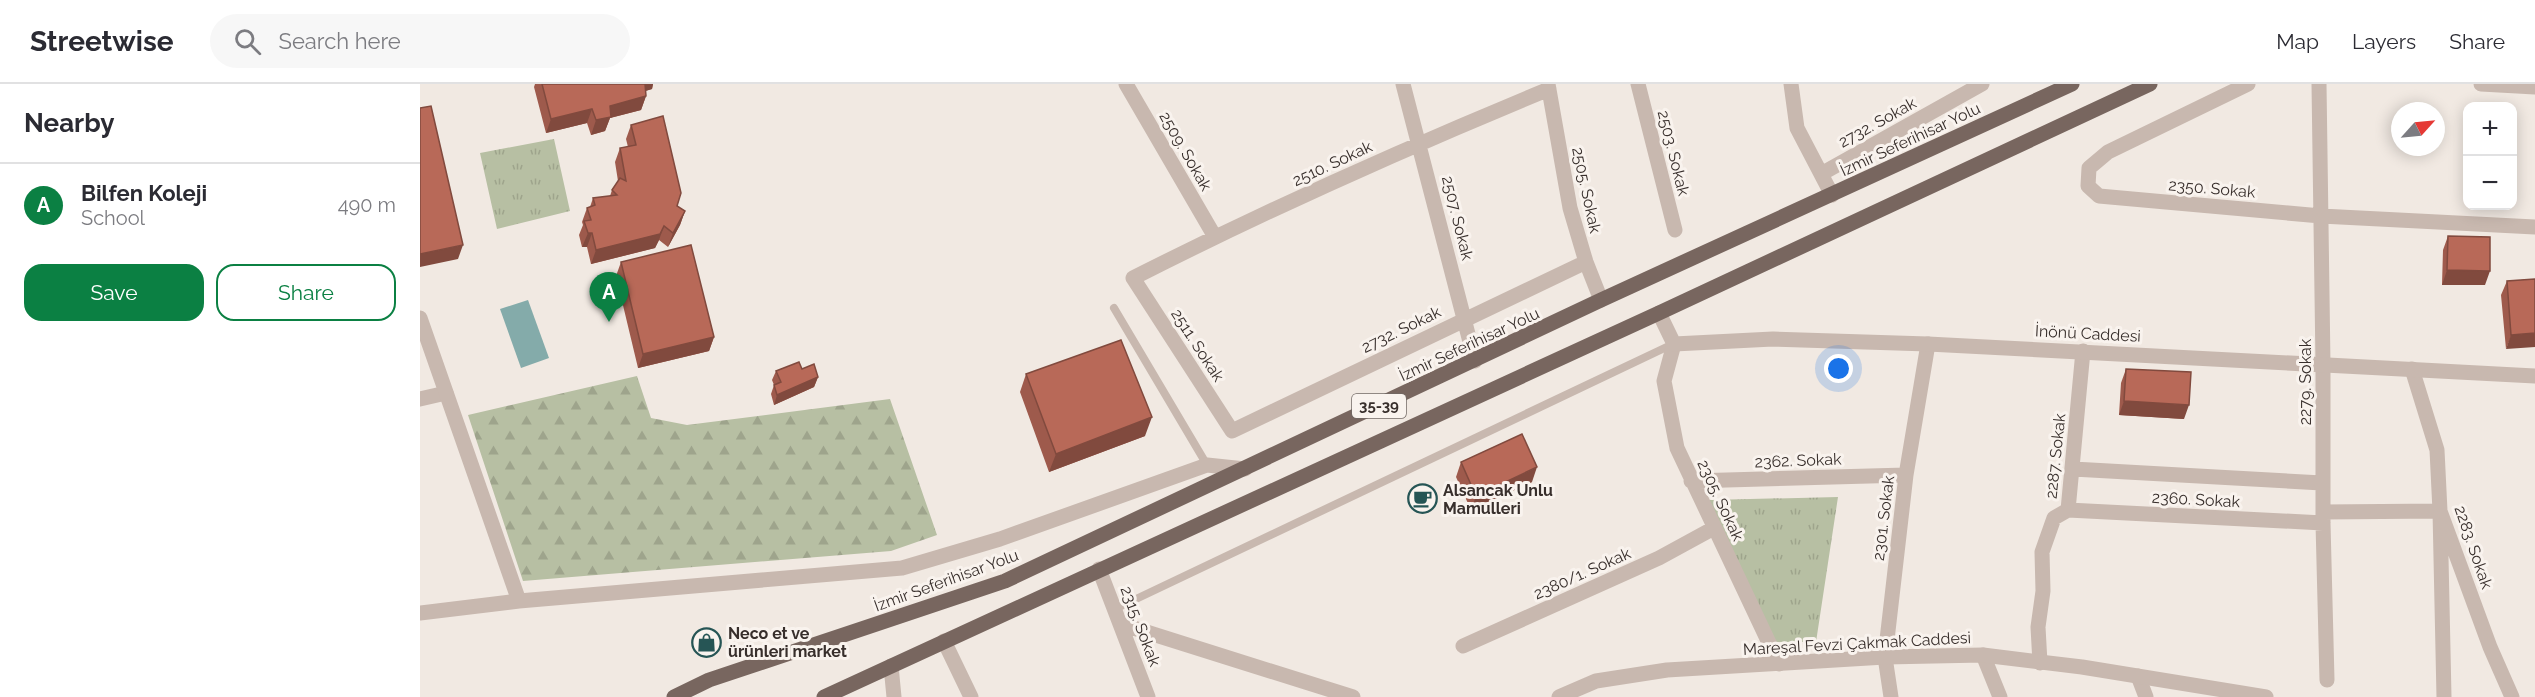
<!DOCTYPE html>
<html lang="en">
<head>
<meta charset="utf-8">
<style>
	body { margin:0; font-family:Raleway,sans-serif; background:#f7f7f7; color:#2b2b33 }
	.controls { position:absolute; right:18px; top:18px; display:grid; overflow:hidden; border-radius:12px; box-shadow:0 3px 15px #0003 }
	.controls button { width:54px; height:54px; display:grid; place-items:center; padding:0; border:0; border-bottom:2px solid #e1e1e2; background:#fff; color:#2b2b33; font:30px sans-serif }
	.compass { position:absolute; left:1971px; top:18px; width:54px; height:54px; border-radius:50%; background:#fff; box-shadow:0 3px 15px #0003; rotate:63deg }
	.you { position:absolute; left:1419px; top:285px; width:21px; height:21px; margin:-15px; border:4px solid #fff; border-radius:50%; background:#1a73e8; box-shadow:0 0 0 9px #1a73e833 }
	.badge { display:grid; place-items:center; width:39px; height:39px; border-radius:50%; background:#0b8043; color:#fff; font-size:20px; font-weight:700 }
	.pin { position:absolute; translate:-50% -50px; filter:drop-shadow(0 2px 3px #0008) }
	.pin::after { content:''; position:absolute; top:32px; width:21px; height:18px; background:inherit; clip-path:polygon(0 0,100% 0,50% 100%) }
	.list { margin:0; padding:0; list-style:none }
	h2 { display:flex; justify-content:space-between; align-items:center; height:78px; margin:0; padding:0 24px; font-size:26px }
	h2 small { font-size:20px; font-weight:400; color:#7c7c81 }
	.list li { display:grid; grid-template-columns:39px 1fr auto; gap:18px; align-items:center; box-sizing:border-box; height:84px; padding:0 24px; border-top:2px solid #e1e1e2 }
	.list b { display:block; font-size:22px; white-space:nowrap }
	.list p { margin:0; font-size:20px; white-space:nowrap; color:#7c7c81 }
	.list em { font-size:20px; font-style:normal; color:#7c7c81 }
	.actions { display:flex; gap:12px; padding:18px 24px }
	.actions a { flex:1; padding:14px 0; border:2px solid #0b8043; border-radius:18px; text-align:center; font-size:21px; color:#0b8043 }
	.actions .main { background:#0b8043; color:#fff }
	.icon { flex:none; width:33px; height:33px; fill:none; stroke:currentColor; stroke-width:2; stroke-linecap:round; stroke-linejoin:round }
	.map { position:relative; flex:none; width:2115px; height:613px; overflow:hidden }
	header { display:flex; align-items:center; gap:36px; box-sizing:border-box; height:84px; padding:0 30px; background:#fff; border-bottom:2px solid #e1e1e2 }
	header strong { font-size:28px }
	nav { display:flex; gap:33px; margin-inline-start:auto; font-size:21px }
	.search { width:420px; height:54px; background:#f7f7f7; display:flex; align-items:center; gap:15px; box-sizing:border-box; padding:0 21px; border-radius:33px; color:#7c7c81; font-size:22px }
	main { display:flex }
	aside { flex:1; background:#fff }
	.map>svg:first-child { display:block }
	.forest { fill:url(#forest-firs) }
	.park { fill:url(#park-tufts) }
	.water { fill:#84abaa }
	.lines { fill:none; stroke-linecap:round; stroke-linejoin:round }
	.service { stroke:#c8b8af; stroke-width:8 }
	.minor { stroke:#c8b8af; stroke-width:15 }
	.tertiary { stroke:#c8b8af; stroke-width:15 }
	.primary { stroke:#78665f; stroke-width:15 }
	.wall { fill:#9e5a4c }
	.shaded-wall { fill:#814a3e }
	.building { fill:#b86958; stroke:#814a3e; stroke-width:1.5 }
	.labels { text-anchor:middle; stroke-width:6; stroke-linejoin:round; paint-order:stroke }
	.shield { fill:#f9f3ee; stroke:#726a66; stroke-width:1.5 }
	.shield-label { font-size:15px; font-weight:bold; fill:#382f2c }
	.street-label { font-size:16px; fill:#382f2c; stroke:#f9f3ee }
	.poi-label { font-size:16px; font-weight:bold; fill:#382f2c; stroke:#f9f3ee; text-anchor:start }
</style>
</head>
<body>
<header>
<strong>Streetwise</strong>
<div class="search"><svg class="icon" aria-label="search" viewBox="0 0 24 24"><circle cx="10" cy="10" r="6"/><path d="M15 15l6 6"/></svg>Search here</div>
<nav><a>Map</a><a>Layers</a><a>Share</a></nav>
</header>
<main>
<aside>
<h2>Nearby<small></small></h2>
<ul class="list">
<li><span class="badge">A</span><div><b>Bilfen Koleji</b><p>School</p></div><em>490 m</em></li>
</ul>
<div class="actions"><a class="main">Save</a><a>Share</a></div>
</aside>
<div class="map">
<svg width="2115" height="613" viewBox="0 0 2115 613">
	<defs>
		<pattern id="forest-firs" width="22" height="20" patternUnits="userSpaceOnUse" patternTransform="scale(1.5)"><rect width="22" height="20" fill="#b7bfa3"/><path d="M5 1l3.5 6h-7zM16 11l3.5 6h-7z" fill="#9ea48c"/></pattern>
		<pattern id="park-tufts" width="24" height="20" patternUnits="userSpaceOnUse" patternTransform="scale(1.5)"><rect width="24" height="20" fill="#b7bfa3"/><path d="M3 7l-1-3M5 7V3M7 7l1-3M15 17l-1-3M17 17v-4M19 17l1-3" fill="none" stroke="#9ea48c"/></pattern>
	</defs>
	<rect width="100%" height="100%" fill="#f1e9e2"/>
	<path class="forest" d="M217,292L231,334L267,341L470,315L517,451L471,467L103,497L48,331Z"/>
	<path class="park" d="M134,55L150,127L77,145L60,69Z
		M1418,413L1396,558H1356L1289,416Z"/>
	<path class="water" d="M108,216L129,274L101,284L80,225Z"/>
	<g class="lines">
		<path class="service" d="M694,224L787,381
			M695,525L1253,260"/>
		<path class="minor" d="M706,0L795,153
			M983,0L1055,277
			M1128,0L1150,124L1166,178L1181,216
			M1218,0L1255,146
			M1371,0L1377,44L1412,111
			M1828,0L1688,68L1669,84L1668,102L1679,112L1901,132L2115,143
			M1899,0L1903,280V439L1907,596
			M2061,0L2115,3
			M1129,5C988,63 849,125 713,194L812,347L1166,178
			M1401,90L1562,0
			M1254,260L1244,297L1257,364L1359,580
			M1992,285L2017,366L2020,427L2070,563L2092,613
			M0,315L26,309
			M1653,385L1902,399
			M1271,397L1486,391
			M1648,426L1903,439
			M1903,428L2020,427L2024,613
			M679,485L728,613
			M701,540L933,613
			M524,557L551,613
			M1043,562L1239,474L1294,444
			M1563,571L1580,613
			M1620,579L1618,543L1623,507L1622,468L1634,434L1648,426L1663,267
			M471,582L474,613
			M1718,592L1726,613
			M1471,613L1465,573L1486,391L1508,260"/>
		<path class="tertiary" d="M1239,229L1254,260L1353,255L1508,260L2115,292
			M0,234L99,517
			M0,529L99,517L482,484L580,455L787,381L825,385
			M1139,613L1176,597L1247,586L1465,573L1563,571L1662,583L1846,613"/>
		<path class="primary" d="M254,613L289,596L585,497L1181,216L1652,0
			M404,613L1239,229L1730,0"/>
	</g>
	<path class="wall" d="M115,0H233L232,5L225,7L226,12L221,26L190,34L185,47L171,51L167,39L126,49L114,3Z
		M211,41L257,122L265,127L260,141L248,163L239,156L235,164L171,180L167,163H162L159,151L163,141L162,138L167,124L170,123L173,114L190,112L192,106L198,97L195,78L200,64L208,63L206,55Z
		M2028,152L2065,201H2022L2023,166Z
		M201,178L294,253L289,267L218,284L196,192Z
		M2115,195L2086,265L2081,211L2087,197Z
		M382,285L398,293L394,303L354,321L351,310L354,301L352,296L356,287Z
		M1706,285L1764,335L1699,331L1701,299Z
		M606,290L725,352L629,388L600,308Z
		M1041,378L1112,398L1051,426L1036,393Z"/>
	<path class="shaded-wall" d="M222,0H233L232,5L219,9Z
		M226,12L221,26L190,34L185,47L171,51L176,36L190,22Z
		M172,25L167,39L126,49L131,35Z
		M265,127L260,141L248,163L253,149Z
		M244,142L239,156L235,164L171,180L176,166Z
		M168,149H172L167,163H162Z
		M43,161L38,175L0,183V170Z
		M2027,186L2070,187L2065,201H2022Z
		M2115,249V263L2086,265L2091,251Z
		M294,253L289,267L218,284L223,270Z
		M398,293L394,303L354,321L357,311Z
		M1704,317L1769,321L1764,335L1699,331Z
		M732,333L725,352L629,388L636,370Z
		M1117,383L1112,398L1051,426L1056,412Z"/>
	<path class="building" d="M122,0H225L226,12L190,22L191,33L176,36L172,25L131,35Z
		M11,22L43,161L0,170V24Z
		M243,32L261,109L257,122L265,127L253,149L244,142L240,150L176,166L172,149H168L164,137L171,136L167,124L175,121L173,114L197,111L192,106L200,94L206,97L200,64L216,61L211,41Z
		M2028,152L2070,153V187L2027,186Z
		M271,161L294,253L223,270L201,178Z
		M2115,195V249L2091,251L2087,197Z
		M701,256L732,333L636,370L606,290Z
		M379,278L382,285L394,280L398,293L357,311L354,301L361,298L356,287Z
		M1706,285L1771,288L1769,321L1704,317Z
		M1102,350L1117,383L1056,412L1041,378Z"/>
	<defs>
		<symbol id="cafe-ring" viewBox="-11 -11 22 22"><circle r="9.5" fill="#f9f3ee" stroke="#265555" stroke-width="1.5"/><path d="M-5.5-4.5H6V0H3Q3 3.5 0 3.5H-2.5Q-5.5 3.5-5.5 0ZM3-3.2v2h1.7v-2ZM-6 4.5H4V6H-6Z" fill="#265555"/></symbol>
		<symbol id="shop-ring" viewBox="-11 -11 22 22"><circle r="9.5" fill="#f9f3ee" stroke="#265555" stroke-width="1.5"/><path d="M-5-2.5h2.3a2.7 3.5 0 0 1 5.4 0H5L5.5 6h-11ZM-1.5-2.5h3a1.5 2.3 0 0 0-3 0Z" fill="#265555"/></symbol>
	</defs>
	<g fill-rule="evenodd">
		<use href="#cafe-ring" x="986" y="398" width="33" height="33"/>
		<use href="#shop-ring" x="270" y="542" width="33" height="33"/>
	</g>
	<g class="labels">
		<rect class="shield" x="932" y="310" width="54" height="24" rx="4.5"/>
		<g class="shield-label">
			<text x="959" y="327">35-39</text>
		</g>
		<g class="street-label">
			<text transform="translate(1457 38) rotate(-29)" y="6">2732. Sokak</text>
			<text transform="translate(1490 55) rotate(-25)" y="6">İzmir Seferihisar Yolu</text>
			<text transform="translate(766 67) rotate(60)" y="6">2509. Sokak</text>
			<text transform="translate(1254 69) rotate(76)" y="6">2503. Sokak</text>
			<text transform="translate(912 79) rotate(-25)" y="6">2510. Sokak</text>
			<text transform="translate(1792 104) rotate(5)" y="6">2350. Sokak</text>
			<text transform="translate(1167 106) rotate(78)" y="6">2505. Sokak</text>
			<text transform="translate(1038 134) rotate(76)" y="6">2507. Sokak</text>
			<text transform="translate(981 245) rotate(-26)" y="6">2732. Sokak</text>
			<text transform="translate(1668 249) rotate(3)" y="6">İnönü Caddesi</text>
			<text transform="translate(1049 260) rotate(-25)" y="6">İzmir Seferihisar Yolu</text>
			<text transform="translate(778 261) rotate(57)" y="6">2511. Sokak</text>
			<text transform="translate(1885 298) rotate(-90)" y="6">2279. Sokak</text>
			<text transform="translate(1635 372) rotate(-84)" y="6">2287. Sokak</text>
			<text transform="translate(1378 376) rotate(-2)" y="6">2362. Sokak</text>
			<text transform="translate(1776 415) rotate(3)" y="6">2360. Sokak</text>
			<text transform="translate(1301 416) rotate(65)" y="6">2305. Sokak</text>
			<text transform="translate(1463 434) rotate(-83)" y="6">2301. Sokak</text>
			<text transform="translate(2054 463) rotate(71)" y="6">2283. Sokak</text>
			<text transform="translate(1162 489) rotate(-24)" y="6">2380/1. Sokak</text>
			<text transform="translate(526 496) rotate(-20)" y="6">İzmir Seferihisar Yolu</text>
			<text transform="translate(721 542) rotate(69)" y="6">2315. Sokak</text>
			<text transform="translate(1437 559) rotate(-3)" y="6">Mareşal Fevzi Çakmak Caddesi</text>
		</g>
		<g class="poi-label">
			<text x="1023" y="412">Alsancak Unlu<tspan x="1023" dy="18">Mamulleri</tspan></text>
			<text x="308" y="555">Neco et ve<tspan x="308" dy="18">ürünleri market</tspan></text>
		</g>
	</g>
</svg>
<div class="controls">
<button>+</button>
<button>−</button>
</div>
<svg class="compass" viewBox="-18 -18 36 36"><path d="M0-13l5 13h-10z" fill="#e53935"/><path d="M0 13l5-13h-10z" fill="#7c7c81"/></svg>
<div class="you"></div>
<div class="pin badge" style="left:189px;top:238px">A</div>
</div>
</main>
</body>
</html>
